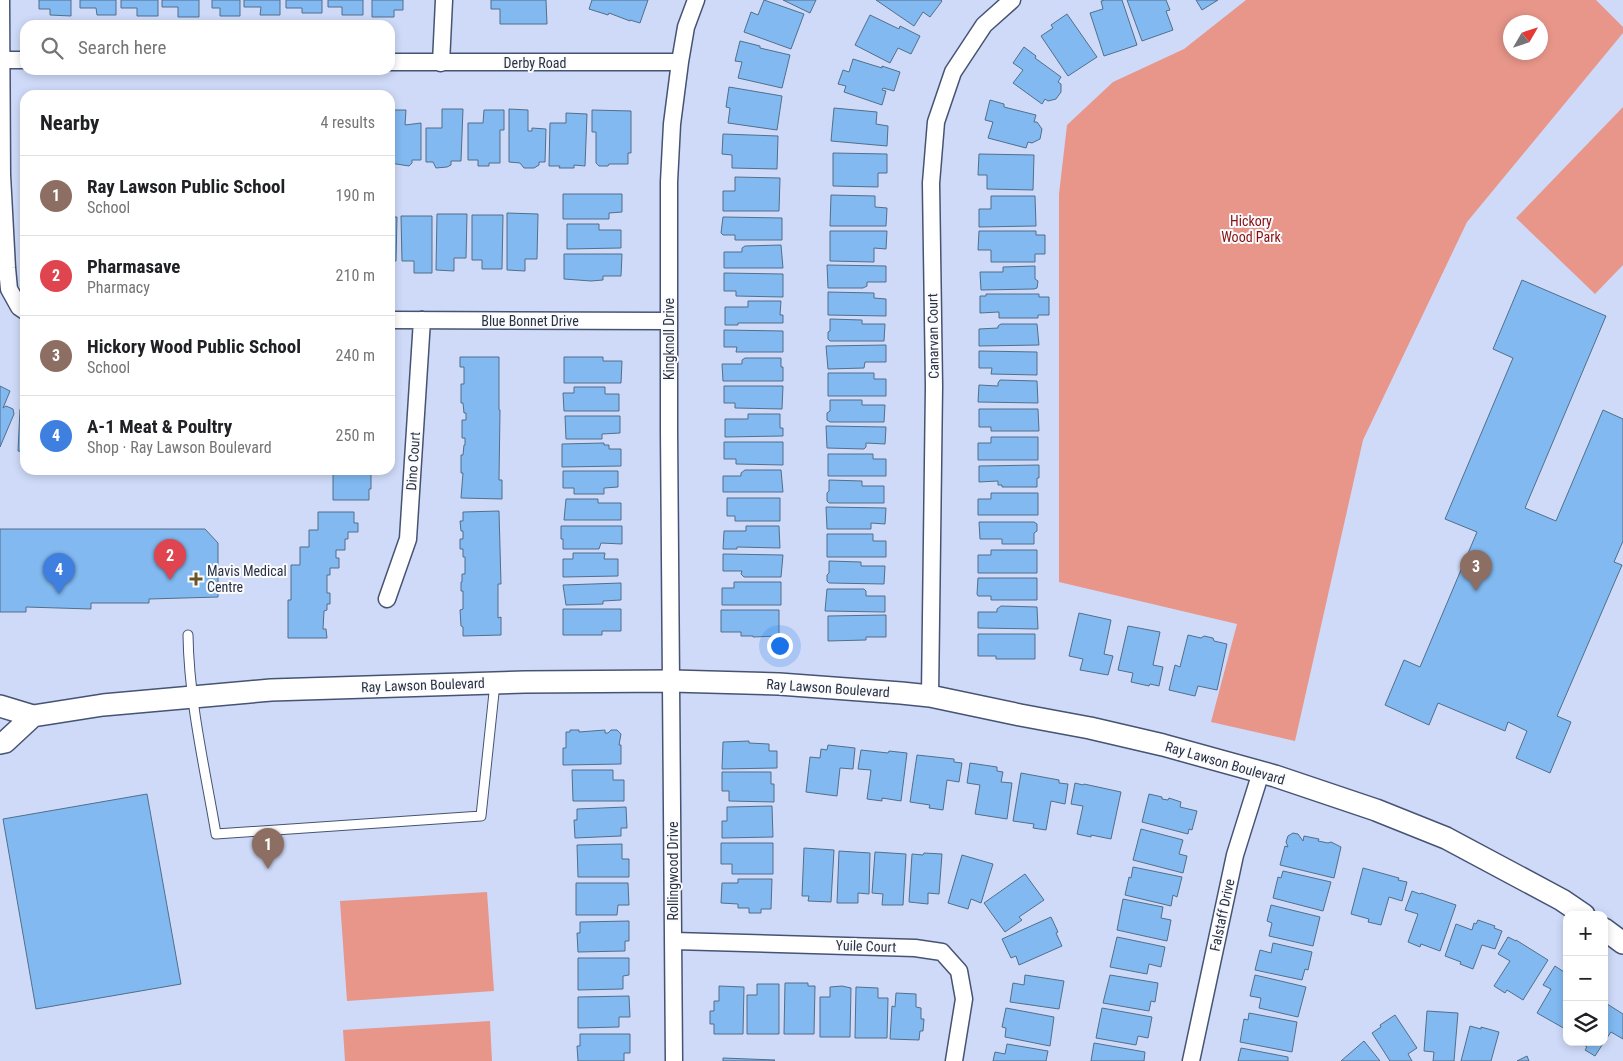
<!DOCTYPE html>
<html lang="en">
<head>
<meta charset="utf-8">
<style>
	body { margin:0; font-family:"Roboto Condensed",sans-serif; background:#f6f6f6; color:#202124 }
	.controls { position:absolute; right:15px; bottom:15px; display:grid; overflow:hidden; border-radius:10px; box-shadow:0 2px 8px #0003 }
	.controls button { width:45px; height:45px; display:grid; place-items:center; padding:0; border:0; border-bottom:1px solid #e0e0e0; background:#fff; color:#202124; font:25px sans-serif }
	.compass { position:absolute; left:1503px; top:15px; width:45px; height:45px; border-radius:50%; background:#fff; box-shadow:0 2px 8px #0003; rotate:51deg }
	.you { position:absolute; left:779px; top:645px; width:18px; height:18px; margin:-12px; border:4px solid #fff; border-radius:50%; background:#1a73e8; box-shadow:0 0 0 8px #1a73e833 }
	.badge { display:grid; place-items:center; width:32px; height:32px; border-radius:50%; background:#1a73e8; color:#fff; font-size:16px; font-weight:700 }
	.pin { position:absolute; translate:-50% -41px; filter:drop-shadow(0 1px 2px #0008) }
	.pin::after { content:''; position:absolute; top:26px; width:18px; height:15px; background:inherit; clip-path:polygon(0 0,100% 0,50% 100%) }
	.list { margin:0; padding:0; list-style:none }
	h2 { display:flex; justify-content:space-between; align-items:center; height:65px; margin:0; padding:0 20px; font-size:21px }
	h2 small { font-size:16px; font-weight:400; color:#757577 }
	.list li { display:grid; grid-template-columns:32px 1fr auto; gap:15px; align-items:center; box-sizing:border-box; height:80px; padding:0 20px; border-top:1px solid #e0e0e0 }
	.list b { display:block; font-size:19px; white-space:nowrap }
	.list p { margin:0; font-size:16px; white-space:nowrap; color:#757577 }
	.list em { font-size:16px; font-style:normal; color:#757577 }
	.icon { flex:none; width:28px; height:28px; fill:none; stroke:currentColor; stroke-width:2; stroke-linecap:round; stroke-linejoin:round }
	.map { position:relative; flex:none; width:1623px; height:1061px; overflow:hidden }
	.search { position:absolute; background:#fff; box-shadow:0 2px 8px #0003; left:20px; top:20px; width:375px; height:55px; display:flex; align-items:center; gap:12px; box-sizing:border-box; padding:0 18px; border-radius:15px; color:#757577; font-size:19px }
	.panel { position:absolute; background:#fff; box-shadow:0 2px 8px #0003; left:20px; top:90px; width:375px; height:385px; border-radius:15px }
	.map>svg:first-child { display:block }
	.green { fill:#e8968a; fill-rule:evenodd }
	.building { fill:#81b9f0; stroke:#526f8b }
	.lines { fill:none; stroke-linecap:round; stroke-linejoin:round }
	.service-casing { stroke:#475373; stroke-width:11 }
	.minor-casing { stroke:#475373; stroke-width:19 }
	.tertiary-casing { stroke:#475373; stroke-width:24 }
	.service { stroke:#fff; stroke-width:9 }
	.minor { stroke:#fff; stroke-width:16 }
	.tertiary { stroke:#fff; stroke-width:21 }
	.poi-dot { fill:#695624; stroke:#f9fbff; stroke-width:2 }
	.labels { text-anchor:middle; stroke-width:4; stroke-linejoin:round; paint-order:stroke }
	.street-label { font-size:14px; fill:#2b3140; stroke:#f9fbff }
	.park-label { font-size:14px; fill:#890f0c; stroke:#f9fbff }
	.poi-label { font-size:14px; fill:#2b3140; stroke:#f9fbff; text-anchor:start }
</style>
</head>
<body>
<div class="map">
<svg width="1623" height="1061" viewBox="0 0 1623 1061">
	<rect width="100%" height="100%" fill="#cedaf8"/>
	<path class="green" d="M1246,0H1596L1623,27V33L1467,222L1363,440L1295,741L1211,722L1237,624L1059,582V194L1067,125L1113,82L1184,49ZM1510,22H1540V52H1510Z
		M1623,107V265L1595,294L1516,218Z
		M487,892L494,991L347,1001L340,901Z
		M490,1021L492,1061H345L343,1030Z"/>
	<path class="building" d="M39,0H71V16L50,15V9H39Z
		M80,0H116V15H97L96,8H80Z
		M121,0H158V16H137V8H121Z
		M162,0H199V17H178V7H162Z
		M212,0H240V16H220V8H212Z
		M244,0H280V15H260L261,7H244Z
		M286,0H322V13H302V8H286Z
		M328,0H363V15H342V7H328Z
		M372,0H403V10H394V17H372Z
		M491,0H546L547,24H500V9H491Z
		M592,0H648L640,23L630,20V21L609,13L608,15L589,9Z
		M764,0L804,14L791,49L744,32L751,12L758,15Z
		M783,0H816L810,13Z
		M876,0H941L942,1L930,17L923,12L914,26Z
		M1105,0H1122L1137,45L1104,56L1090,13L1103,9L1101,1Z
		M1127,0H1166L1170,10L1166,11L1173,30L1142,41Z
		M1196,0H1218L1202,10Z
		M1067,14L1097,57L1068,76L1041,36L1053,28L1051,25Z
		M870,15L899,29L900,26L920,36L911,54L898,48L890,63L855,45Z
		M740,41L760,46V48L790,55L782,88L738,78L742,62L735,61Z
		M1024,47L1036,56L1035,58L1061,77L1058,82L1061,84V92L1056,99L1048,101L1045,99L1042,104L1013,83L1023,70L1013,63Z
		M853,59L882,68V66L900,72L894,91L883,88L882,90L886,91L882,105L844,92L846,86L838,84L843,70L849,72Z
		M729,87L782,96L777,130L728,123L730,108L726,107Z
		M990,100L1004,104V107L1036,115L1034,122H1037L1042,129L1040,139L1032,143L1028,142L1026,148L988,138L993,122L985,120Z
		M834,108L877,112L876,124L888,126L887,146L831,141Z
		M442,109H463L461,161H451V165L447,167L436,168L433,162H426V128H442Z
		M509,109L528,110V131H532V128L546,129L545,162H539V165L534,168H524L520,163L509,162Z
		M390,110H406L405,125L421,123V160H412V163L409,166L390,163Z
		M484,110H504V130H500V163H489V166H478V160H468V123H483Z
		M592,110L631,111V153H628V164H609L608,166H599L596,163V132H592Z
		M566,113L587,114L585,166L574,165V168H559L560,166H549L550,123H566Z
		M723,134L778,136L777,169L732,168V155L722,154Z
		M833,153L887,154V173H878V187L833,186Z
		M979,154L1034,155L1033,190L987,189V175H978Z
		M735,177L780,178L779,211H723V191H735Z
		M563,194H622V212L609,213V219H563Z
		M831,195L875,196V207L887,208L886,226H830Z
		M991,196H1035L1036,226L979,227V209H991Z
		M507,213L538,214L537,259H525V271L507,270Z
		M437,214H467L466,258H454V271L436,270Z
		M472,215H503L502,269H482V260H472Z
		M401,216H432V273H414V261H402Z
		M390,217H397L396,261H390Z
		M723,217L782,218V240H735V235H723L721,233Z
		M567,224H599V230H621V248L567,249Z
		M830,231H887L886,249L874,248V262L830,261Z
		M979,231H1036V235H1045V254H1035V262H991V250H978Z
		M781,245L783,268H724V252H742V248L745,246Z
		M564,254H622L621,276H603V280L591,281L564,279Z
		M827,265L886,266V282H867V286L863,288H828Z
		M1035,266V279L1038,281L1037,288L1034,289L981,290L980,272H1003V267Z
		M724,273L783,274V297L736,296V291H724Z
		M1522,280L1606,316L1525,508L1556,521L1603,410L1623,419V541L1614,562L1622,565L1557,716L1571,722L1550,773L1516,758L1527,731L1508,722L1505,731L1438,703L1429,725L1385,705L1404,660L1420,667L1477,532L1445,519L1513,358L1493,349Z
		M828,292L874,293V298L886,299V316L828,315Z
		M986,294H1039V297H1049V315H1038V318H999V312L980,313V296H986Z
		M748,301H781L780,315H783V323H738V325H725V307H748Z
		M830,319L862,320V324H885L884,341H830L828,339V332L830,331Z
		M1001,324H1037L1039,345L979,346V329L998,328V326Z
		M724,330L783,331V352H736L737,347H724Z
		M886,345V362H865L864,368L828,369L826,346Z
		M979,351L1037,352V375L991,374L992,368H979Z
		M460,357H499V410H500L499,480H502V499L461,498L463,473H461V455H463L464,445H465V438H462V420H466V413H464L463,403H461V384H464V367H460Z
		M564,357H603V361H622L621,383H564Z
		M745,358H781V367H783V381H723L722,364H742V360Z
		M828,373H874V379H886V396H828Z
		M1000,380L1037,381L1038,403L978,402L979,385L998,386V383Z
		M0,386L10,391L3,408L6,406L13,409L14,414L0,447Z
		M724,386H783L782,409L735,408V403H724Z
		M574,387H605V394H619V411H564L563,393H574Z
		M830,400H862V405H885L884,422H830L827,420V413L830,411Z
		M20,409H25V452L18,451Z
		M979,409H1038L1039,431H991V427H979Z
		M748,414H780V428H783V436L725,437V419H748Z
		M565,416H620V433L602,434V439H566Z
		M826,426L886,427L885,444L866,443V447L864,449L827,448Z
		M991,437H1038V460H978V443H991Z
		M724,442H783V465L736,464V459H724Z
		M604,443V445H609V449H621V466L562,467V444Z
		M828,454H873V459H886V476H828Z
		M1039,465V478H1037V487H1002V485H998V481L979,482V466Z
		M333,470H368V473H371V489H369V500H333Z
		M745,470H781L783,492H723V476H741V473Z
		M563,471H618V487L604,488V494H574V488H563Z
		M829,480L862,481V486H884V503H829L827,501V493L829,491Z
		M991,493H1038V515H978V499H991Z
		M727,498H780V521H735V516H727Z
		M566,499H598V503H621V520H564Z
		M826,507L886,508L885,524L871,523V529H827Z
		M499,511L501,584H498V618L501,617V635L463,636V627L461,626L460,610L463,609V591H461V582H462V574H465V557H463V549H460V539H463V531H461L460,521H463V512Z
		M318,512H354V523H358V532H348V539H345V550H336V558H339V568H330V575H327V593H330V604H327V610L324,611L323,629H326L327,638H288V600H291V565H300V547H309V530H318Z
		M979,522H1034L1037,524V531L1034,533V544H1002V539H980Z
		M561,526H622V544L601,543L599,549H563V539H561Z
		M746,526H779L780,548L737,547V549H723L724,531H746Z
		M0,529H205L218,543V597L149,599V603H91V609L26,607V612H0Z
		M827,534H873V541H886V557H827Z
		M991,550H1037V573H978V555H991Z
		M573,553H605L604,559H618V576L563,577V559H573Z
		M723,554L783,555L781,577H744L741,574L742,571H723Z
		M829,561L861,562V566H885L884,584L829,583L827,581V575L829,573Z
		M978,578H1037V600H991V596H978L977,594Z
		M734,582H781V605H722V588H734Z
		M621,583V600L603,601V604L566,605L563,585Z
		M827,589H864L866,591V596H885V612L825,611Z
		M1001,606L1037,607L1038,629L978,628V612H997V609Z
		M563,609H621V631H602V635H563Z
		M721,610H779V636L753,637V636H741V632H721Z
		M1079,613L1111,620L1104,654L1113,656L1108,675L1080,670L1083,659L1069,656Z
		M886,615V637H866V640L828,641V616Z
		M1128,626L1160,632L1153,665L1163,667L1159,686L1150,684L1149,686L1131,682L1133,673L1118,670Z
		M978,634H1035V659H996V656H978Z
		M1188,635L1201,638L1204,636L1213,638L1214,641L1227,644L1217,690L1198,686L1195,696L1169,690L1175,665L1180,667Z
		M570,730H579V732L605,730V733H608L611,730H617L621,734L619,745H621V764L563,765V748H566V732H570Z
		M749,741V743L769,744V751H777V768L722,769L723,742Z
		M828,745L855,748L853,769L840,768L837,796L806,792L810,757L820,758L821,749L827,750Z
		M861,750L888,753L889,751L907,753L901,801L882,798V801L867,799L871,770L858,769Z
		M917,755L954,759V762L962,763L959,782L947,780L943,810L929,808L930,805L910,802Z
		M970,763L997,767V771L1003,772L1001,782L1012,783L1007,819L975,814L980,785L967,783Z
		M572,770H613V780H624V801H573Z
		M722,772H771V784H774V802L729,801V791H722Z
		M1021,773L1059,780V783L1068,784L1065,804L1051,801L1046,830L1033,828L1034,824L1013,821Z
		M1075,783L1083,785L1084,784L1121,792L1111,839L1091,835V837L1077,834L1083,806L1071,804Z
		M147,794L181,984L36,1009L3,819Z
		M1149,794L1162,797V799L1168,800L1169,798L1181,802L1180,807L1197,811L1192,830L1189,829L1188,834L1142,822Z
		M772,806L773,837L722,838V821H727V807Z
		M626,807L627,828H621V836L575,838L574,820H577V809Z
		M1141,829L1183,840L1179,854L1187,856L1183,873L1133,860Z
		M1293,833L1298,834L1303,841L1304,836L1319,839L1318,841L1328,843L1331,842L1341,847L1334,878L1280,865L1285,846L1288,847L1286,842L1288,836Z
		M721,843H773V874H732V864H721Z
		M622,844V859H629V877H578L577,845Z
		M804,848L834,850L831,902L808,901L809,896H802Z
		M839,851L870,853L869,894L858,893V903H837Z
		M875,852L906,854L903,905H882L883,894L872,893Z
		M924,853L942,854L939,894L928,893V904L909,902L912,854L923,855Z
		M962,855L993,864L981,903L971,899L968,909L948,903Z
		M1133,867L1182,877L1177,897L1173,895L1171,906L1125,895L1129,877L1131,878Z
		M1363,868L1399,878L1398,880L1407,882L1402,901L1389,897L1381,925L1368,922L1369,919L1351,914Z
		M1283,871L1331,882L1323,911L1273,898L1278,877L1281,878Z
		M1025,874L1044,900L1019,917L1022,920L1005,932L984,903Z
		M738,879H772L771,909H761V913H749V908H738V904L721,903L722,883H738Z
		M576,883H628L629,905H618L617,915H576Z
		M1412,891L1420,894L1421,893L1456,905L1440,951L1421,944L1420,947L1408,942L1418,914L1405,910Z
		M1123,899L1163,907L1161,918L1171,920L1167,941L1117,930Z
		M1271,905L1320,917L1313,946L1269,936L1272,923L1267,921Z
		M1051,917L1058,932L1056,933L1062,946L1019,965L1016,956L1011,958L1002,939Z
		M1478,920L1495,926L1494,928L1502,931L1495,949L1482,945L1473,969L1460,964L1461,962L1445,956L1456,924L1472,930L1474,923L1476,924Z
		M629,921V941H625V951L578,952L577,933H580V922Z
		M1117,937L1165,947L1161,967L1149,964L1147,974L1110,967Z
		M1508,937L1516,941V940L1548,960L1523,1000L1507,990L1505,993L1494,986L1510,961L1498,954Z
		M1273,943L1312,952L1308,970L1305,969L1302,980L1255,970L1260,950L1271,953Z
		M578,958H629V975L623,976V989L578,990Z
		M1555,966L1567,974V1030L1537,1013L1551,989L1543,985Z
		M1025,975L1064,981L1059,1009L1010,1002L1013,983L1024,985Z
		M1110,975L1158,983L1155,1002L1151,1001L1149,1011L1103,1003Z
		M1255,975L1306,987L1298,1017L1259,1008L1261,998L1250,996Z
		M785,983H808V986H815L814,1034H784Z
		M757,984H779V1034H747V995H757Z
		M719,986L744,987L743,1034H714V1024H710V1011H714V1001H719Z
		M842,986L851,988L850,1037H820V997H830V987Z
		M856,987L878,988V998H888L887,1038H855Z
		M896,993L916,994V1007L921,1008V1019H924L923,1031H920L919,1040L890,1039L892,1006L895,1007Z
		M629,996L630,1017H619V1027L578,1028V997Z
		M1604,1002L1623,1014V1039L1611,1032L1604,1042Z
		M1006,1008L1054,1017L1050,1046L1005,1037L1006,1028L1002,1027Z
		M1102,1008L1152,1017L1148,1038L1138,1036L1136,1045L1096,1038Z
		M1427,1011L1458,1013L1454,1061H1433L1434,1052L1424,1051Z
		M1249,1013L1297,1022L1292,1052L1240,1042L1244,1019L1248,1020Z
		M1395,1015L1417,1048L1408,1054L1412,1061H1390L1372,1033L1381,1027L1380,1025Z
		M1470,1026L1481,1029V1027L1499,1032L1491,1061H1461Z
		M580,1034H630V1053H624V1061H578L577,1046H580Z
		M1364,1041L1380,1061H1341Z
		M1579,1042H1604L1595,1056L1585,1050L1587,1047Z
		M1094,1043L1145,1052L1144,1061H1091Z
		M1007,1044L1048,1051L1046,1061H993L995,1052L1005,1054Z
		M1241,1048L1288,1057V1061H1238Z
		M1527,1056L1529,1061H1517Z
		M723,1058L775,1060L774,1061H723Z"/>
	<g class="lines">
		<defs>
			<path id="service" d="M188,635C189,702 205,769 216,834L481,816L495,683"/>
			<path id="minor" d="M1,0L2,175L7,268L9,289L19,307L25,311
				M1,60H25
				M390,62H680
				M441,63L444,0
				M390,320L669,321
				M387,599L408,539L422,320
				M930,696L934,386L931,183L936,122L953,72L984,25L1012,0
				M674,941L915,948L942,952L959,971L964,999L954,1061
				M674,1061L669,430V182L672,124L680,62L686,27L696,0
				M1191,1061L1235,855L1261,772"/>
			<path id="tertiary" d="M0,706L33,716L103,705L271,690L525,682L672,681L779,684L901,693L930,696L1020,715L1090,728L1163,745L1275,776L1376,810L1446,838L1562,900L1584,915
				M0,743L5,742L33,716
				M1604,929L1623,943"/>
		</defs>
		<use href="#service" class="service-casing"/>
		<use href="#minor" class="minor-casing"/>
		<use href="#tertiary" class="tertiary-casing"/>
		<use href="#service" class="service"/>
		<use href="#minor" class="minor"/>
		<use href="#tertiary" class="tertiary"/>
	</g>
	<path class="poi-dot" d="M193.5 571.5h5v5h5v5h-5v5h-5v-5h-5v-5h5z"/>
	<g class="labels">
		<g class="street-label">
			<text x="535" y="68">Derby Road</text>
			<text x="530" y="326">Blue Bonnet Drive</text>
			<text transform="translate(933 336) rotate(-91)" y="5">Canarvan Court</text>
			<text transform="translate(669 339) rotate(-90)" y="5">Kingknoll Drive</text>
			<text transform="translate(413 461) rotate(-86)" y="5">Dino Court</text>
			<text transform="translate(423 685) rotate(-2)" y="5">Ray Lawson Boulevard</text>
			<text transform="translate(828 688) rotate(4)" y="5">Ray Lawson Boulevard</text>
			<text transform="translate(1225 763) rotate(16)" y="5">Ray Lawson Boulevard</text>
			<text transform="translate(673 871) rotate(-90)" y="5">Rollingwood Drive</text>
			<text transform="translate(1222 915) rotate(-78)" y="5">Falstaff Drive</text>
			<text transform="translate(866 946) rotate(2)" y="5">Yuile Court</text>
		</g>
		<g class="park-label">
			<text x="1251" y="226">Hickory<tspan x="1251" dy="16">Wood Park</tspan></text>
		</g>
		<g class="poi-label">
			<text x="207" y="576">Mavis Medical<tspan x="207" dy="16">Centre</tspan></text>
		</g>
	</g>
</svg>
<div class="controls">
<button>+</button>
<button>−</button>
<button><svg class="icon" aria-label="layers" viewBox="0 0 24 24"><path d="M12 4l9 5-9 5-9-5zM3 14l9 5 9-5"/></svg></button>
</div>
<svg class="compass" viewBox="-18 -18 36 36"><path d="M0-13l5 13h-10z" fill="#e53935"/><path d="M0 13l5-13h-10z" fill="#757577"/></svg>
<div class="you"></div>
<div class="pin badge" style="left:268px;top:869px;background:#8d6e63">1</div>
<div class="pin badge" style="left:170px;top:580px;background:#e0444e">2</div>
<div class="pin badge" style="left:1476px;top:591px;background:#8d6e63">3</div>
<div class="pin badge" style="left:59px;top:594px;background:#3f7fe0">4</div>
<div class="search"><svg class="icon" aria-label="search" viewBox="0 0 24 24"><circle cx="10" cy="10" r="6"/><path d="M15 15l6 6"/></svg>Search here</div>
<section class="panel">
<h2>Nearby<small>4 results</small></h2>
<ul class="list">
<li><span class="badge" style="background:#8d6e63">1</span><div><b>Ray Lawson Public School</b><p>School</p></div><em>190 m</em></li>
<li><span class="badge" style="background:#e0444e">2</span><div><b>Pharmasave</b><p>Pharmacy</p></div><em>210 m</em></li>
<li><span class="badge" style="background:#8d6e63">3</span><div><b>Hickory Wood Public School</b><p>School</p></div><em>240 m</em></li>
<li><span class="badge" style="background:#3f7fe0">4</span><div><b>A-1 Meat &amp; Poultry</b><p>Shop · Ray Lawson Boulevard</p></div><em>250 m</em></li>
</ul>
</section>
</div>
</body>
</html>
